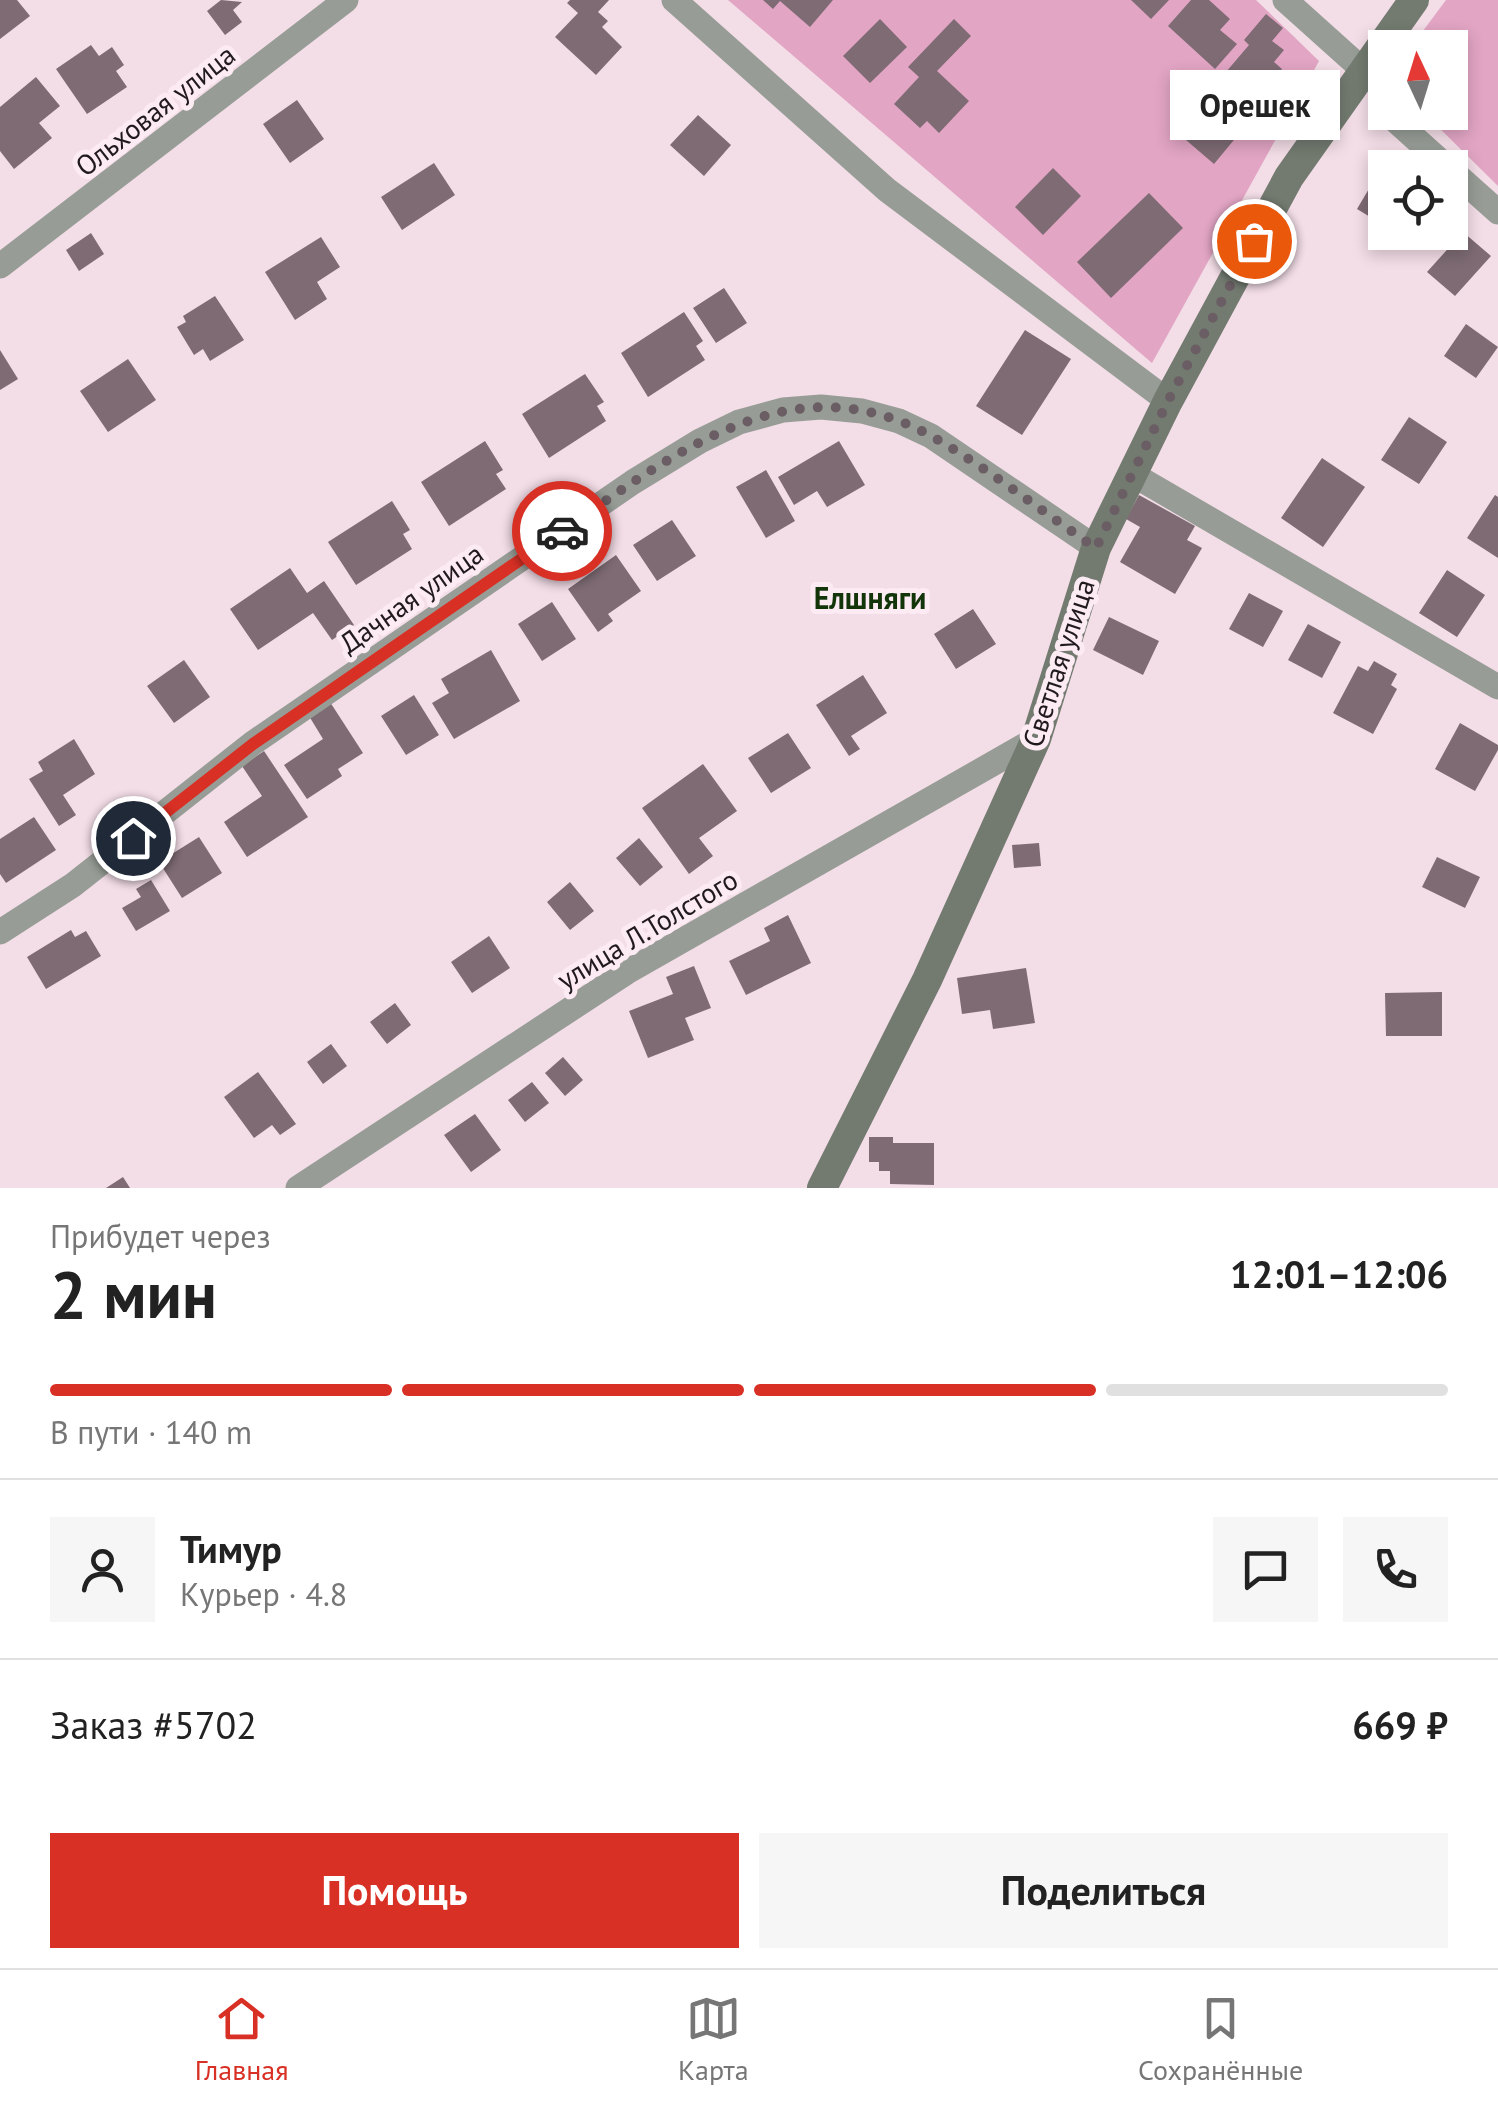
<!DOCTYPE html>
<html lang="ru">
<head>
<meta charset="utf-8">
<style>
	:root { --surface:#fff; --page:#f6f6f6; --text:#222; --muted:#767676; --line:#e0e0e0; --accent:#d93025 }
	body { margin:0; font-family:"PT Sans",sans-serif; background:var(--page); color:var(--text); height:100vh; display:flex; flex-direction:column; font-size:38px; white-space:nowrap }
	* { box-sizing:border-box; margin:0 }
	p { font-size:32px; color:var(--muted) }
	.icon { flex:none; width:55px; height:55px; fill:none; stroke:currentColor; stroke-width:2; stroke-linecap:round; stroke-linejoin:round }
	.map { position:relative; height:1188px; overflow:hidden }
	.side { display:flex; flex-direction:column; background:var(--surface); flex:1 }
	.side>* { flex:none }
	.needle { width:65px; rotate:356deg }
	.tools { position:absolute; left:1368px; top:30px; display:grid; gap:20px }
	.tools a { display:grid; place-items:center; width:100px; height:100px; border-radius:0px; background:var(--surface); box-shadow:0 5px 15px #0003; font-size:50px }
	.pin { position:absolute; display:grid; place-items:center; width:85px; height:85px; color:#fff; margin:-42px; border:5px solid #fff; border-radius:50%; box-shadow:0 2px 10px #0007 }
	.courier { position:absolute; display:grid; place-items:center; width:100px; height:100px; margin:-50px; border:8px solid #d93025; border-radius:50%; background:#fff; color:#222; box-shadow:0 2px 12px #0007 }
	.bubble { position:absolute; height:70px; border-radius:0px; background:var(--surface); box-shadow:0 5px 15px #0003; font-size:32px; font-weight:700; line-height:70px; text-align:center }
	.summary em { font-style:normal; font-weight:700 }
	.summary div { display:flex; flex-direction:column-reverse }
	.summary { display:flex; align-items:center; justify-content:space-between; height:170px; padding:0 50px }
	h1 { font-size:65px; font-weight:700; line-height:75px }
	.bar { display:grid; grid-template-columns:repeat(4,1fr); gap:15px 10px; align-content:center; height:120px; padding:0 50px }
	.bar i { height:12px; border-radius:8px; background:var(--line) }
	.bar .active { background:var(--accent) }
	.bar p { grid-column:span 4 }
	.line { display:flex; align-items:center; gap:25px; padding:0 50px; border-top:2px solid var(--line) }
	.line div { flex:1 }
	.round { display:grid; place-items:center; flex:none; width:105px; height:105px; border-radius:0px; background:var(--page) }
	.button { display:flex; gap:20px; margin-top:auto; padding:20px 50px }
	.button a { flex:1; height:115px; border-radius:0px; background:var(--accent); color:#fff; font-size:40px; font-weight:700; line-height:115px; text-align:center }
	.button a+a { background:var(--page); color:var(--text) }
	.tabs { display:flex; justify-content:space-around; align-items:center; height:140px; border-top:2px solid var(--line); background:var(--surface); font-size:28px; color:var(--muted) }
	.tabs a { display:grid; justify-items:center; gap:5px }
	.tabs .active { color:var(--accent) }
	.map>svg:first-child { display:block }
</style>
</head>
<body>
<div class="map">
<svg width="1498" height="1188" viewBox="0 0 1498 1188">
	<rect width="100%" height="100%" fill="#f3dde7"/>
	<path fill="#e2a5c4" d="M728,0H1256L1319,61L1152,363Z
		M1446,0H1498V186L1424,113L1450,112V48L1411,47Z"/>
	<path fill="#7e6b74" d="M0,0H17L30,16L0,39Z
		M221,0L242,2L233,10L242,22L225,35L207,11Z
		M570,0H609L598,12L608,21L602,27L622,47L596,75L555,37L578,13L567,3Z
		M763,0H833L810,27L780,1L773,9Z
		M1131,0H1169L1151,19Z
		M1191,0H1209L1230,19L1220,30L1237,44L1215,69L1168,26Z
		M1266,14L1283,28L1272,41L1284,50L1274,62L1282,69L1258,99L1226,72L1249,45L1244,40Z
		M880,19L907,47L870,83L843,56Z
		M954,19L971,36L937,71L969,101L939,133L927,121L920,128L894,104L919,77L908,67Z
		M91,45L99,56L112,47L124,65L116,71L127,87L87,114L56,69Z
		M36,77L60,106L39,123L52,138L14,169L0,151V107Z
		M297,100L324,139L290,163L263,124Z
		M1209,100L1243,129L1214,164L1179,134Z
		M698,115L731,145L704,176L670,145Z
		M1386,160L1399,168H1385V226L1357,209Z
		M434,163L455,195L402,230L381,197Z
		M1053,168L1081,196L1043,235L1015,207Z
		M1149,193L1183,228L1111,298L1077,262Z
		M1463,232L1491,256L1455,296L1427,272Z
		M91,233L104,254L79,271L66,250Z
		M321,237L340,267L317,282L327,299L295,320L265,272Z
		M724,288L747,323L716,343L693,308Z
		M215,296L244,340L210,361L203,349L194,355L177,327L186,322L183,316Z
		M684,312L703,341L696,346L705,360L648,397L621,353Z
		M1466,324L1498,347L1476,378L1444,356Z
		M1025,330L1071,359L1022,435L976,406Z
		M0,350L18,379L0,390Z
		M128,359L156,400L108,432L80,391Z
		M585,374L604,402L597,406L606,421L549,458L522,414Z
		M1409,417L1447,442L1419,484L1381,460Z
		M485,441L503,470L496,474L506,489L449,526L421,482Z
		M839,441L865,485L827,507L817,491L794,505L778,477Z
		M1322,458L1365,487L1323,547L1281,518Z
		M766,470L795,521L766,538L736,487Z
		M1139,495L1195,526L1187,540L1202,548L1175,594L1120,562L1140,527L1126,519Z
		M1495,495L1498,497V558L1467,538Z
		M392,501L410,530L403,534L412,549L356,585L328,542Z
		M672,520L696,556L657,581L633,545Z
		M616,555L641,591L608,614L613,621L598,632L568,589Z
		M290,568L307,593L324,581L354,625L332,640L313,613L258,650L230,609Z
		M1447,570L1485,595L1457,637L1419,613Z
		M1249,593L1283,611L1263,647L1229,629Z
		M552,602L576,639L542,661L518,624Z
		M973,609L996,644L956,669L934,634Z
		M1109,617L1159,641L1143,675L1093,650Z
		M1308,624L1341,642L1322,678L1288,660Z
		M491,650L520,701L454,739L432,703L449,693L441,679Z
		M184,660L210,697L174,723L147,686Z
		M1374,661L1397,674L1391,685L1397,689L1373,734L1333,713L1358,666L1368,671Z
		M863,675L887,713L851,736L860,749L849,756L816,705Z
		M414,695L439,735L406,755L381,716Z
		M330,702L363,753L338,769L342,776L307,799L284,765L323,739L309,716Z
		M1460,723L1498,745V750L1475,791L1435,769Z
		M788,733L811,768L771,793L748,758Z
		M74,739L95,774L63,795L76,815L59,826L29,779L43,771L38,762Z
		M264,751L308,817L247,857L224,822L262,796L242,766Z
		M703,764L737,811L699,838L713,856L689,874L642,808Z
		M34,817L56,850L6,883L0,874V839Z
		M199,837L222,873L182,898L159,862Z
		M639,838L663,867L640,886L616,858Z
		M1039,843L1041,866L1014,868L1012,845Z
		M1437,857L1480,877L1465,908L1422,887Z
		M151,880L170,911L136,931L122,908L141,897L136,889Z
		M570,882L594,911L570,930L547,902Z
		M788,915L811,963L746,995L729,961L770,941L764,928Z
		M71,930L75,937L86,931L101,956L46,989L27,957Z
		M489,936L510,968L472,993L451,962Z
		M694,966L711,1008L685,1018L694,1040L648,1058L629,1011L673,994L666,977Z
		M1026,968L1035,1023L993,1029L990,1010L962,1014L957,978Z
		M1442,992V1036H1386L1385,993Z
		M395,1003L411,1025L387,1044L370,1022Z
		M331,1044L347,1066L323,1084L307,1062Z
		M563,1057L583,1080L565,1096L545,1073Z
		M258,1072L296,1124L280,1135L272,1125L254,1138L224,1097Z
		M532,1082L549,1103L525,1122L508,1100Z
		M475,1114L501,1150L471,1172L444,1135Z
		M869,1137H893V1143H934V1185L890,1184V1171H879V1162H869Z
		M123,1177L130,1188H106Z"/>
	<g fill="none" stroke-linecap="round" stroke-linejoin="round">
		<path stroke="#979d96" stroke-width="25" d="M674,0L887,190L1168,401
			M1285,0L1363,70
			M1386,112L1448,168
			M1450,169L1498,212
			M0,266L346,0
			M1132,474L1498,687
			M0,932L73,885L253,743L633,482L700,441L739,422L783,410L821,407L862,411L899,421L931,436L1096,548
			M298,1188L627,972L1036,739"/>
		<path stroke="#737b71" stroke-width="30" d="M822,1188L927,980L1036,739L1096,548L1168,401L1289,177L1414,0"/>
	</g>
	<g fill="none" stroke-linecap="round" stroke-linejoin="round">
		<path stroke="#6a5e64" stroke-width="10" stroke-dasharray="0 18" d="M562,531C673,455 792,358 931,436C988,468 1041,511 1096,548L1168,401L1254,241"/>
		<path stroke="#d93025" stroke-width="12" d="M133,838L253,744L562,531"/>
	</g>
	<g text-anchor="middle" dominant-baseline="central" stroke-width="10" stroke-linejoin="round" paint-order="stroke">
		<g font-size="28" fill="#20191d" stroke="#fdebf4">
			<text transform="translate(155 110) rotate(-38)">Ольховая улица</text>
			<text transform="translate(411 598) rotate(-35)">Дачная улица</text>
			<text transform="translate(1058 663) rotate(-72)">Светлая улица</text>
			<text transform="translate(647 929) rotate(-31)">улица Л.Толстого</text>
		</g>
		<g font-size="30" font-weight="bold" fill="#12350a" stroke="#fdebf4">
			<text x="870" y="597">Елшняги</text>
		</g>
	</g>
</svg>
<div class="tools">
<a><svg class="needle" viewBox="-14 -14 28 28"><path d="M0-13l5 13h-10z" fill="#e53935"/><path d="M0 13l5-13h-10z" fill="#767676"/></svg></a>
<a><svg class="icon" aria-label="locate" viewBox="0 0 24 24"><circle cx="12" cy="12" r="6"/><path d="M12 2v4M12 18v4M2 12h4M18 12h4"/></svg></a>
</div>
<div class="pin" style="left:1254px;top:241px;background:#ea580c"><svg class="icon" aria-label="bag" viewBox="0 0 24 24"><path d="M5 8h14l-1 12H6zM9 8a3 3 0 0 1 6 0"/></svg></div>
<div class="pin" style="left:133px;top:838px;background:#1f2937"><svg class="icon" aria-label="home" viewBox="0 0 24 24"><path d="M3 11l9-7 9 7M6 9v11h12V9"/></svg></div>
<div class="courier" style="left:562px;top:531px"><svg class="icon" aria-label="car" viewBox="0 0 24 24"><path d="M5 17H2v-5l4-1 3-4h7l3 4 3 1v5h-3M9 17h6M6 11h13"/><circle cx="7" cy="17" r="2"/><circle cx="17" cy="17" r="2"/></svg></div>
<div class="bubble" style="left:1170px;top:70px;width:170px">Орешек</div>
</div>
<section class="side">
<div class="summary"><div><h1>2 мин</h1><p>Прибудет через</p></div><em>12:01–12:06</em></div>
<div class="bar"><i class="active"></i><i class="active"></i><i class="active"></i><i></i><p>В пути · 140 m</p></div>
<div class="line" style="height:180px"><a class="round"><svg class="icon" aria-label="person" viewBox="0 0 24 24"><circle cx="12" cy="8" r="4"/><path d="M4 21q1-7 8-7t8 7"/></svg></a><div><b>Тимур</b><p>Курьер · 4.8</p></div><a class="round"><svg class="icon" aria-label="chat" viewBox="0 0 24 24"><path d="M4 5h16v11H9l-5 4z"/></svg></a><a class="round"><svg class="icon" aria-label="phone" viewBox="0 0 24 24"><path d="M5 4h4l2 5-3 2q2 4 5 5l2-3 5 2v4C11 20 4 13 5 4z"/></svg></a></div>
<div class="line" style="height:130px"><div>Заказ #5702</div><b>669 ₽</b></div>
<div class="button"><a>Помощь</a><a>Поделиться</a></div>
</section>
<nav class="tabs">
<a class="active"><svg class="icon" aria-label="home" viewBox="0 0 24 24"><path d="M3 11l9-7 9 7M6 9v11h12V9"/></svg>Главная</a>
<a><svg class="icon" aria-label="map" viewBox="0 0 24 24"><path d="M3 6l6-2 6 2 6-2v14l-6 2-6-2-6 2zM9 4v14M15 6v14"/></svg>Карта</a>
<a><svg class="icon" aria-label="saved" viewBox="0 0 24 24"><path d="M7 4h10v16l-5-4-5 4z"/></svg>Сохранённые</a>
</nav>
</body>
</html>
